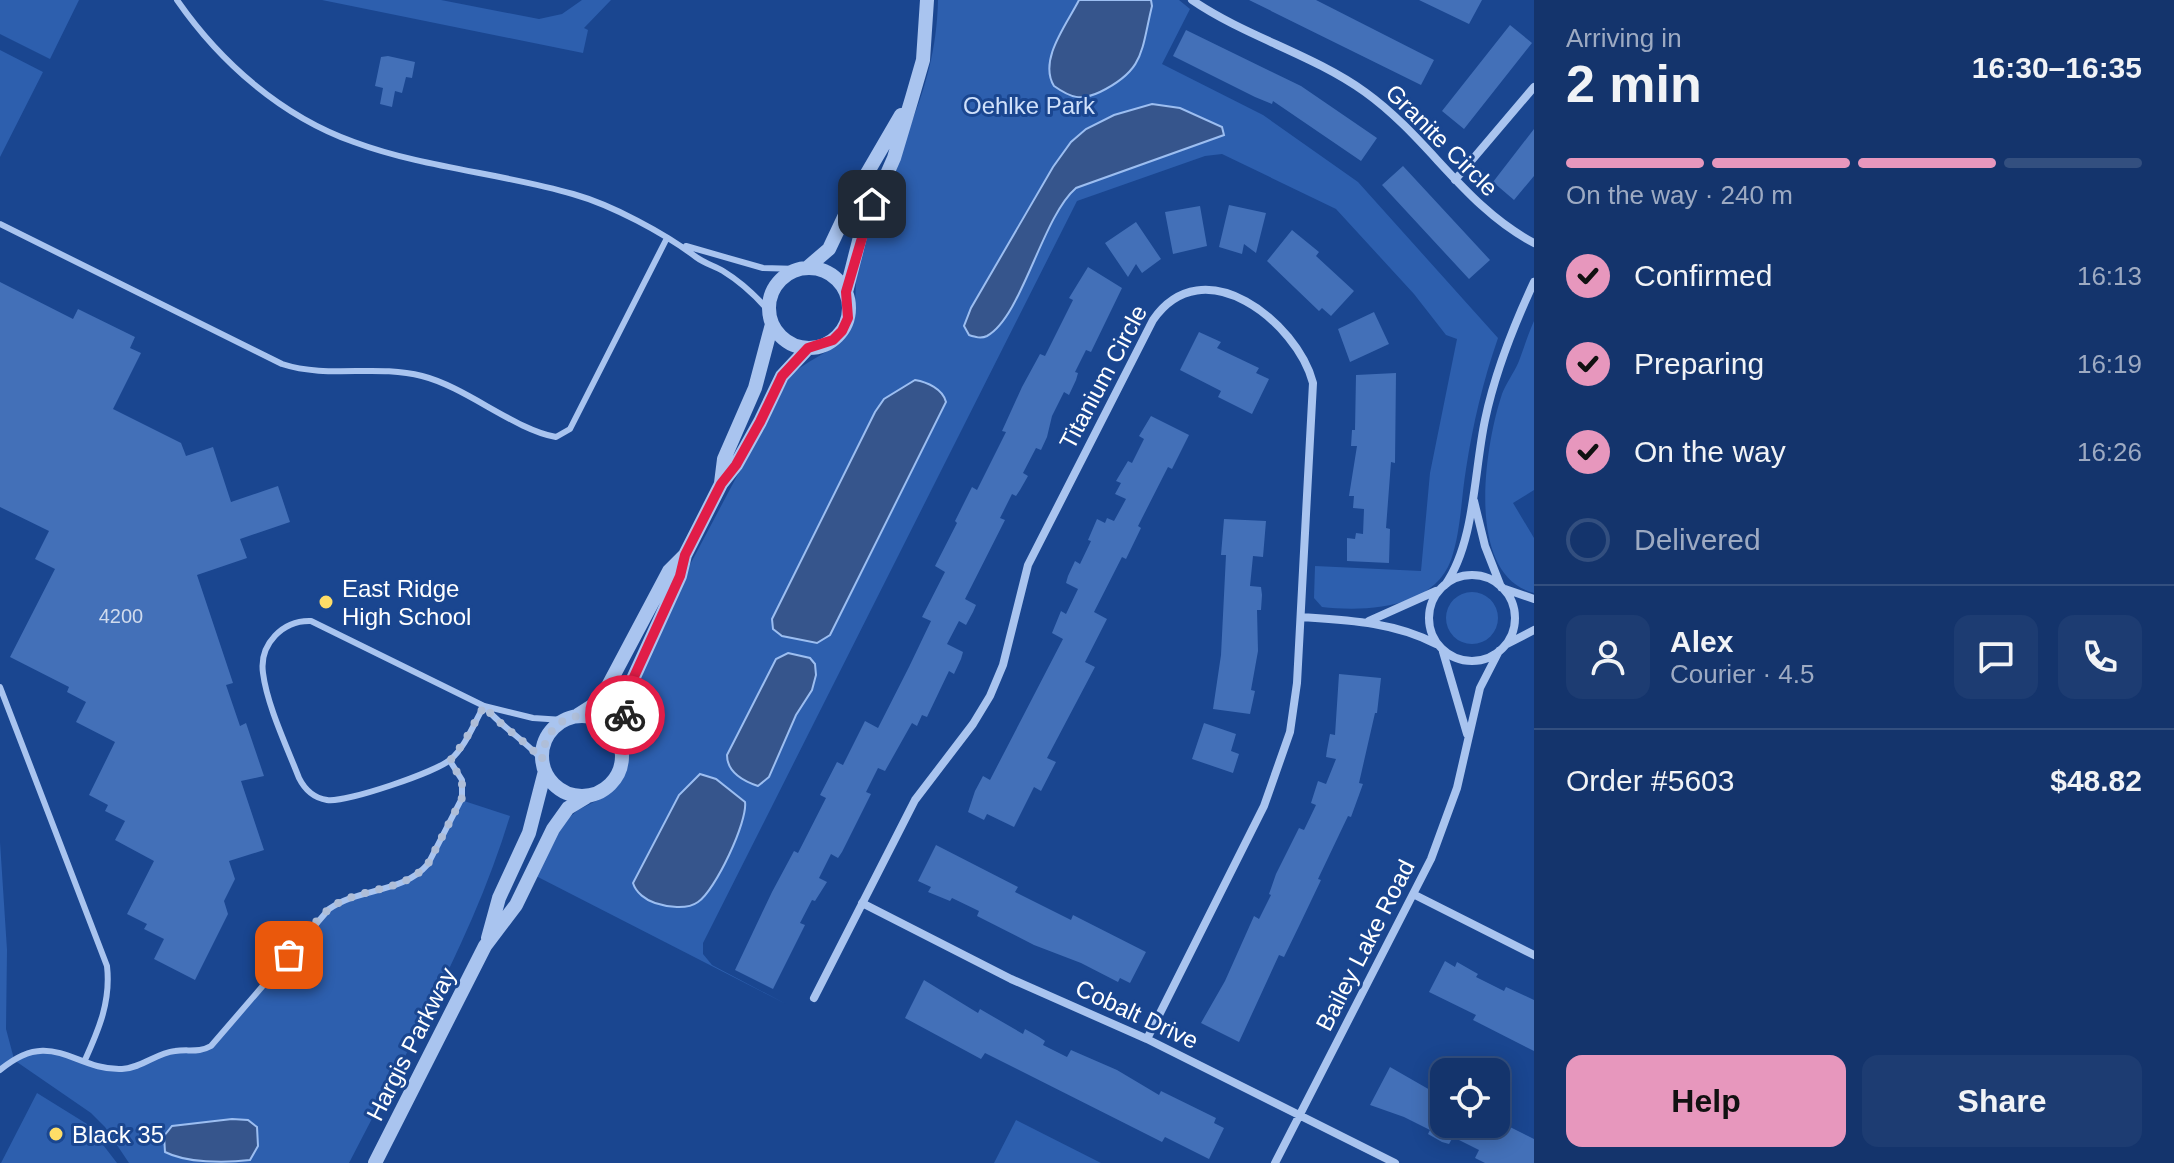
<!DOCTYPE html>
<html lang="en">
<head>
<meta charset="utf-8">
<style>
	:root { --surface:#14346c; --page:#1d3c72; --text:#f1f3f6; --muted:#9daac2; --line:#334f7f; --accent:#e797bd }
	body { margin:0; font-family:Arial,sans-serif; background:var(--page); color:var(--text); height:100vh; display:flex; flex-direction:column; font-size:30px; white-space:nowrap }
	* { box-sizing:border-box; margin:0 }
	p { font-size:26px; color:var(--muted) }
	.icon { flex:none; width:44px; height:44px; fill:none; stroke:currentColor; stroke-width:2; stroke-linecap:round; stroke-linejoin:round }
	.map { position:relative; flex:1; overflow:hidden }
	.panel { display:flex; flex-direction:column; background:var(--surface); width:640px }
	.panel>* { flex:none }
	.controls { position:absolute; left:1430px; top:1058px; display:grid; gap:16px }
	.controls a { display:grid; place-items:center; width:80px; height:80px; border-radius:16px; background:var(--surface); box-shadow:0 4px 20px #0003,0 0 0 2px var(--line); font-size:40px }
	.pin { position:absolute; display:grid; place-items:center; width:68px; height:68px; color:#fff; margin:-34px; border-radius:16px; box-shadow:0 4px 12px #0006 }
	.courier { position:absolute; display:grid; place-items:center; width:80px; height:80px; margin:-40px; border:6px solid #e11d48; border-radius:50%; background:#fff; color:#222; box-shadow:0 2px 10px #0007 }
	.headline em { font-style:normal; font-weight:700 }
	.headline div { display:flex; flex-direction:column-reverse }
	.headline { display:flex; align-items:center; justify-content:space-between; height:136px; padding:0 32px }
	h1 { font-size:52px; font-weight:700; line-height:60px }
	.bar { display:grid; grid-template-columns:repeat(4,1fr); gap:12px 8px; align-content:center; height:96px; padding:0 32px }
	.bar i { height:10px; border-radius:6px; background:var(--line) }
	.bar .active { background:var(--accent) }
	.bar p { grid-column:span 4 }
	.line { display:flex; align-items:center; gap:20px; padding:0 32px; border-top:2px solid var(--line) }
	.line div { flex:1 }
	.round { display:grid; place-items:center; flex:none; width:84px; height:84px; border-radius:16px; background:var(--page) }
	ol { padding:0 32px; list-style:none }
	li { display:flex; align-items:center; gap:24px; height:88px }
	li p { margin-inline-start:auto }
	li .icon { padding:8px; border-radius:50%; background:var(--accent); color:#111; stroke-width:4 }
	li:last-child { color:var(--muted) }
	li i { width:44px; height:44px; border:4px solid var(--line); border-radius:50% }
	.primary-button { display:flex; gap:16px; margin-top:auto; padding:16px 32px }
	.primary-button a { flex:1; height:92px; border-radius:16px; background:var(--accent); color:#111; font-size:32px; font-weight:700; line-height:92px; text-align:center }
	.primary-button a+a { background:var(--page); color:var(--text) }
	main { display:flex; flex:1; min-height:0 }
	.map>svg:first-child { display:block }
</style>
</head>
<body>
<main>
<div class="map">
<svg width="1534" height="1163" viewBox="0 0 1534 1163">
	<rect width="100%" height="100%" fill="#1a4690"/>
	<path fill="#2d5fae" d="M0,0H79L50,59L0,34Z
		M322,0H441L539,19L562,14L582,0H611L584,28L588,30L583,53Z
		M938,0H1179L1190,9L1162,64L1263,115L1358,182L1498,338C1483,381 1473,424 1466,469C1461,499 1461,531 1451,560C1433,609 1365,612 1322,607L1314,598L1315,566L1421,571L1430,473L1457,339L1446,335L1414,294L1336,209L1222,154L1205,156L1077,201L703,943V954L712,965L786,1004L536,876L563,823L578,810L608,795L623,776L637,686L685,574L790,376C806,360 838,350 848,332C858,314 854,292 857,273C859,263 862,253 865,243C891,155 936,98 938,0Z
		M0,50L43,72L0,157Z
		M1534,321V490L1513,503L1534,538V593C1464,575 1485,445 1502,394C1506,383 1514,373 1519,361C1524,348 1528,334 1534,321Z
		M1446 618a26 26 0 1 1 52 0a26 26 0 1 1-52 0Z
		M461,800L510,816C473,938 407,1050 349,1163H129L105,1127L91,1113L14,1060L0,1070V842L7,950L6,1029L14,1059L48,1051L121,1069L163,1054L206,1049L329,909L420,873Z
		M37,1093L87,1124L117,1163H1Z
		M1016,1120L1101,1163H994Z"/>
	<path fill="#36558c" stroke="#9cbef1" stroke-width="2" d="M1079,0H1151L1152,6C1141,51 1145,70 1100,92C1081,101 1071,98 1054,86C1038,60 1067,24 1079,0Z
		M1152,104L1180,108L1222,127L1224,135L1076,188C1042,217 1022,317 987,336C981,339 975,337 969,335L964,326L971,308L1053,167L1071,142L1086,129L1114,115Z
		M915,380C927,382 943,389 946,402L830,635L817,643L782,636L773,629L772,619L875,412L884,399Z
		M788,653L810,658L815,664L816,675L812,690L796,715L769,777L758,786C743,781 727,772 727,755L776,659Z
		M700,774L716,779L745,802C748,821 715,891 698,902C687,910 667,907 655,903C646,900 636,893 633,883L679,795Z
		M232,1119L248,1120L257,1127L258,1146L250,1160C225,1163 186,1163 165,1152L164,1136L172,1126Z"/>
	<path fill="#4370b8" d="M1249,0H1316L1434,60L1421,85Z
		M1419,0H1482L1469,24Z
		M1510,25L1532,43L1464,129L1442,111Z
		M1186,30L1301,86L1377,138L1361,161L1273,101L1272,104L1255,97L1173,56Z
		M388,56L415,62L412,78L406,77L402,93L395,91L392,107L380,104L383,88L375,86L381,57Z
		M1534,129V176L1514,200L1493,182Z
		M1403,166L1490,260L1469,279L1382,185Z
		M1229,205L1266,213L1256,253L1244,244L1242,254L1219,247Z
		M1200,206L1207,246L1173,254L1165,212Z
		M1136,222L1161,259L1142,273L1136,264L1128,277L1105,243Z
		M1292,230L1319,252L1316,256L1354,291L1331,316L1322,308L1319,311L1267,261Z
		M1088,267L1122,288L1091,352L1086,350L1075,372L1078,373L1076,380L1069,395L1064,392L1052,416L1047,437L1041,450L1036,448L1023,473L1028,476L1020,490L1016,496L1012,494L1000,518L1005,520L965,599L976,605L973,612L966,625L959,621L947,644L963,652L961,659L954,674L949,671L927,717L922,715L917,726L912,723L885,771L878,768L866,792L871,794L842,852L838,858L831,854L819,878L827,882L815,901L812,900L800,923L805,925L773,989L735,970L772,892L794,851L798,853L826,798L820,795L837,762L843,765L865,721L878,728L909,667L931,621L922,617L945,572L935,566L957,523L955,521L972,487L977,490L1006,432L1002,431L1022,387L1040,354L1045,356L1073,300L1069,298Z
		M0,282L73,319L78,309L135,337L130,348L141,353L113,409L181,443L186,456L213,447L231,502L278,486L290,522L240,539L247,558L197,575L233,683L226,685L240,726L246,723L264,776L241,781L264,850L229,861L235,879L224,901L228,914L195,980L154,959L164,939L144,929L147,924L127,914L154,861L115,840L125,821L105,811L108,805L89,795L115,742L76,722L86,702L67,692L69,687L10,657L55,569L35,559L49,531L0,507Z
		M1374,312L1389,344L1350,362L1338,329Z
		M1199,332L1221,342L1217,348L1259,368L1256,373L1269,379L1252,414L1218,397L1221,391L1180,370Z
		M1396,373L1395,463L1391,462L1386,528L1390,529L1389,563L1347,561V538L1355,539L1356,533L1363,534L1364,509L1353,508L1354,496H1349L1357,446H1351L1352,430H1355L1356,375Z
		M1151,416L1189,435L1172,469L1168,467L1138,526L1141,528L1126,559L1122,557L1094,612L1107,619L1085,662L1095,667L1047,758L1056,762L1041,791L1034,787L1014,827L987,814L984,820L968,812L975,791L983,776L990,780L1063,639L1052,633L1061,611L1066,614L1078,589L1066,583L1068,576L1075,561L1080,564L1091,541L1088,540L1097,519L1105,523L1107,518L1114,521L1126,499L1115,494L1121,483L1116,481L1128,461L1132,463L1144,439L1139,436Z
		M1224,519L1266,521L1263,557L1253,556L1250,586L1261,587L1262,595L1261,610H1257L1258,651L1251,690L1255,691L1250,714L1213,709L1221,655L1226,555H1221Z
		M1339,674L1381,678L1377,713H1375L1359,783L1363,784L1351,817L1348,816L1318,879L1321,880L1300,924L1284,957L1279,955L1239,1042L1201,1023L1225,981L1254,916L1259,919L1271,895L1269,894L1276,874L1299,828L1304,830L1316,805L1311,803L1318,781L1326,784L1336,759L1326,757L1327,750L1330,734L1335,735Z
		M1204,723L1236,734L1231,751L1239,754L1233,773L1192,759Z
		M936,845L1018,887L1015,892L1071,920L1073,915L1146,952L1130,983L1120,978L1118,982L1081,963L1034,945L977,916L979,911L952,898L950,901L928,892L931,887L918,881Z
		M1445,961L1455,967L1457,962L1478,974L1476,977L1504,991L1506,987L1534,1000V1051L1473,1020L1476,1015L1429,992Z
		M924,980L978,1013L980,1009L1023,1034L1025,1029L1039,1037L1045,1041L1043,1045L1067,1057L1071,1050L1117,1070L1159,1095L1161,1091L1216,1118L1214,1123L1224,1128L1209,1159L1165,1137L1162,1142L985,1053L981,1059L905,1018Z
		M1390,1067L1444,1098V1124H1496V1120L1534,1139V1163H1485L1475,1158L1479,1150L1453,1137L1449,1144L1442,1142L1428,1134L1430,1130L1404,1117L1370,1105Z"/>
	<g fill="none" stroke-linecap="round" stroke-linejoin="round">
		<path stroke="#a9c4ef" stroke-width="6" d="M177,0C220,62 281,116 354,142C424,168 501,173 573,194C612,205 664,233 696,257C704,263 714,266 723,271C741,282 755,295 769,311
			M0,224L282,364C328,379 376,364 422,376C466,387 515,430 556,437L570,429L667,238
			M686,246L763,268L799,269
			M0,687L107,966C111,1001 99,1029 85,1060
			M484,706C474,723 466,746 451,759C437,772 345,803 327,800C314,798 305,790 299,778C287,747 267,705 263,673C259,644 283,620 311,621L484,706L533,718L563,720
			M484,706C501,727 524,739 542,760
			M0,1070C52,1026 74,1071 122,1069C142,1068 156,1053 175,1051C188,1049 199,1053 211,1046L329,909C360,887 402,894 428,864L462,798V780L450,761"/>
		<path stroke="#a9c4ef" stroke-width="8" d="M1192,0C1246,37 1312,54 1365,92C1429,138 1464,206 1534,243
			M1455,180L1534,87
			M1474,501L1485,546L1501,587
			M1429 618a43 43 0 1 1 86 0a43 43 0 1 1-86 0Z
			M1445,585C1475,543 1474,471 1485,420C1495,372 1513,327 1534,282
			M1505,589L1534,599
			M1301,617C1347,620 1395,622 1436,644
			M1369,621L1436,591
			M1507,644L1534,630
			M1443,652L1467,734
			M1413,894L1534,955
			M862,903L1011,979L1147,1039L1395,1163
			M814,998L915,800L973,724L990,696L1003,665L1028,565L1153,320C1203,247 1297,322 1313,383L1297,683L1290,732L1264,806L1147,1039
			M1275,1163L1431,859L1457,788L1480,688L1499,651"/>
		<path stroke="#a9c4ef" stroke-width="14" d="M808,267L829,249L855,194L901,115
			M769 308a40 40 0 1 1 80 0a40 40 0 1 1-80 0Z
			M846,292L861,233L894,158L912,98L923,60L927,0
			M721,483L724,459L755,388L772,324
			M578,715L600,701L669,571L684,556
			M542 756a40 40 0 1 1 80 0a40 40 0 1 1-80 0Z
			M619,741L633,679L680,576L685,555L721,484L736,465L760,422L782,376L808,348
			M488,938L499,898L529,833L545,771
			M375,1163L485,946L516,905L553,829L568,808L588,796"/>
	</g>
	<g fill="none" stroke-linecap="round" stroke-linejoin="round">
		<path stroke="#afbed8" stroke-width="8" stroke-dasharray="0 14.4" d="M289,955C305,937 321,910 342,901C372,887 405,890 428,864L462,798V780L450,761L464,742L484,706C501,727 524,739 542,760C545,712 595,700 619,741L625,715"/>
		<path stroke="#e11d48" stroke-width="10" d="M625,715L633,679L680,576L685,555L721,484L736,465L760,422L782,376L808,348L833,340L842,331L848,318L846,292L872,204"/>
	</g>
	<g fill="#ffdd67" stroke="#1a4690" stroke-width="3">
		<circle cx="326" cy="602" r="8"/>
		<circle cx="56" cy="1134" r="8"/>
	</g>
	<g text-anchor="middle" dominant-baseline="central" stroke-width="6" stroke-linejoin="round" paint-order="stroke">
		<g font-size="20" fill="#d0dbed">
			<text x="121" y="616">4200</text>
		</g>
		<g font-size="24" fill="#cfe0fa" stroke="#1a4690">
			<text x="1029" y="105">Oehlke Park</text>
		</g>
		<g font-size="24" fill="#fff" stroke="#1a4690">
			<text transform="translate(1442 140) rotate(45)">Granite Circle</text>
			<text transform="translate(1103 377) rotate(-62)">Titanium Circle</text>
			<text transform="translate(1365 945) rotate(-63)">Bailey Lake Road</text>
			<text transform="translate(1137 1014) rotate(25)">Cobalt Drive</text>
			<text transform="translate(411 1044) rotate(-63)">Hargis Parkway</text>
		</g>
		<g font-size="24" fill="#fff" stroke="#1a4690" text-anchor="start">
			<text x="342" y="588">East Ridge<tspan x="342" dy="28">High School</tspan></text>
			<text x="72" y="1134">Black 35</text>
		</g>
	</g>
</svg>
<div class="controls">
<a><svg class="icon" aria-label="locate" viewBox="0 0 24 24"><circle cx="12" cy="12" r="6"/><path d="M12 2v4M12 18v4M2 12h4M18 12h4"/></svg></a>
</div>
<div class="pin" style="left:289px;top:955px;background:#ea580c"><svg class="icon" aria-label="bag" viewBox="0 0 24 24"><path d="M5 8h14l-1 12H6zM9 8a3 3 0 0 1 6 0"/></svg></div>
<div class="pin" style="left:872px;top:204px;background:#1f2937"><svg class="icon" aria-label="home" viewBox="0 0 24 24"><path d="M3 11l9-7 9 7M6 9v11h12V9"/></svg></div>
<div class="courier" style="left:625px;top:715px"><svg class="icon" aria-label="bike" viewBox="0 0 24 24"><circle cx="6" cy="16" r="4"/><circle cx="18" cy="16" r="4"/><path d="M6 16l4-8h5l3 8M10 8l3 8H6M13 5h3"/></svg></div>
</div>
<section class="panel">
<div class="headline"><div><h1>2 min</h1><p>Arriving in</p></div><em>16:30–16:35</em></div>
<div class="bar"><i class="active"></i><i class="active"></i><i class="active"></i><i></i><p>On the way · 240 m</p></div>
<ol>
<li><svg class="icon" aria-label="check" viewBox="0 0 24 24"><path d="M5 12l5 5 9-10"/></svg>Confirmed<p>16:13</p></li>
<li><svg class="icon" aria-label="check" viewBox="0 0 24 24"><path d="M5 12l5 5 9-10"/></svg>Preparing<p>16:19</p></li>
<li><svg class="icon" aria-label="check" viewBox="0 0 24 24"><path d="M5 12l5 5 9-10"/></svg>On the way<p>16:26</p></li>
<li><i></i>Delivered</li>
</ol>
<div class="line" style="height:144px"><a class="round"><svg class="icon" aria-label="person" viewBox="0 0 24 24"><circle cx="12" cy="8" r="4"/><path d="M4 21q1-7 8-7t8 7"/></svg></a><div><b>Alex</b><p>Courier · 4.5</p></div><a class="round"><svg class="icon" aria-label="chat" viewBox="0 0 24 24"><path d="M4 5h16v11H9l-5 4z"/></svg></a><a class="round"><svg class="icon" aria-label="phone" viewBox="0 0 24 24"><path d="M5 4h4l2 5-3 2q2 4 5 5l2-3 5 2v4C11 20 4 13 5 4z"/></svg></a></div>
<div class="line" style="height:104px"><div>Order #5603</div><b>$48.82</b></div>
<div class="primary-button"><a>Help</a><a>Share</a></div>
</section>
</main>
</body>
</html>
